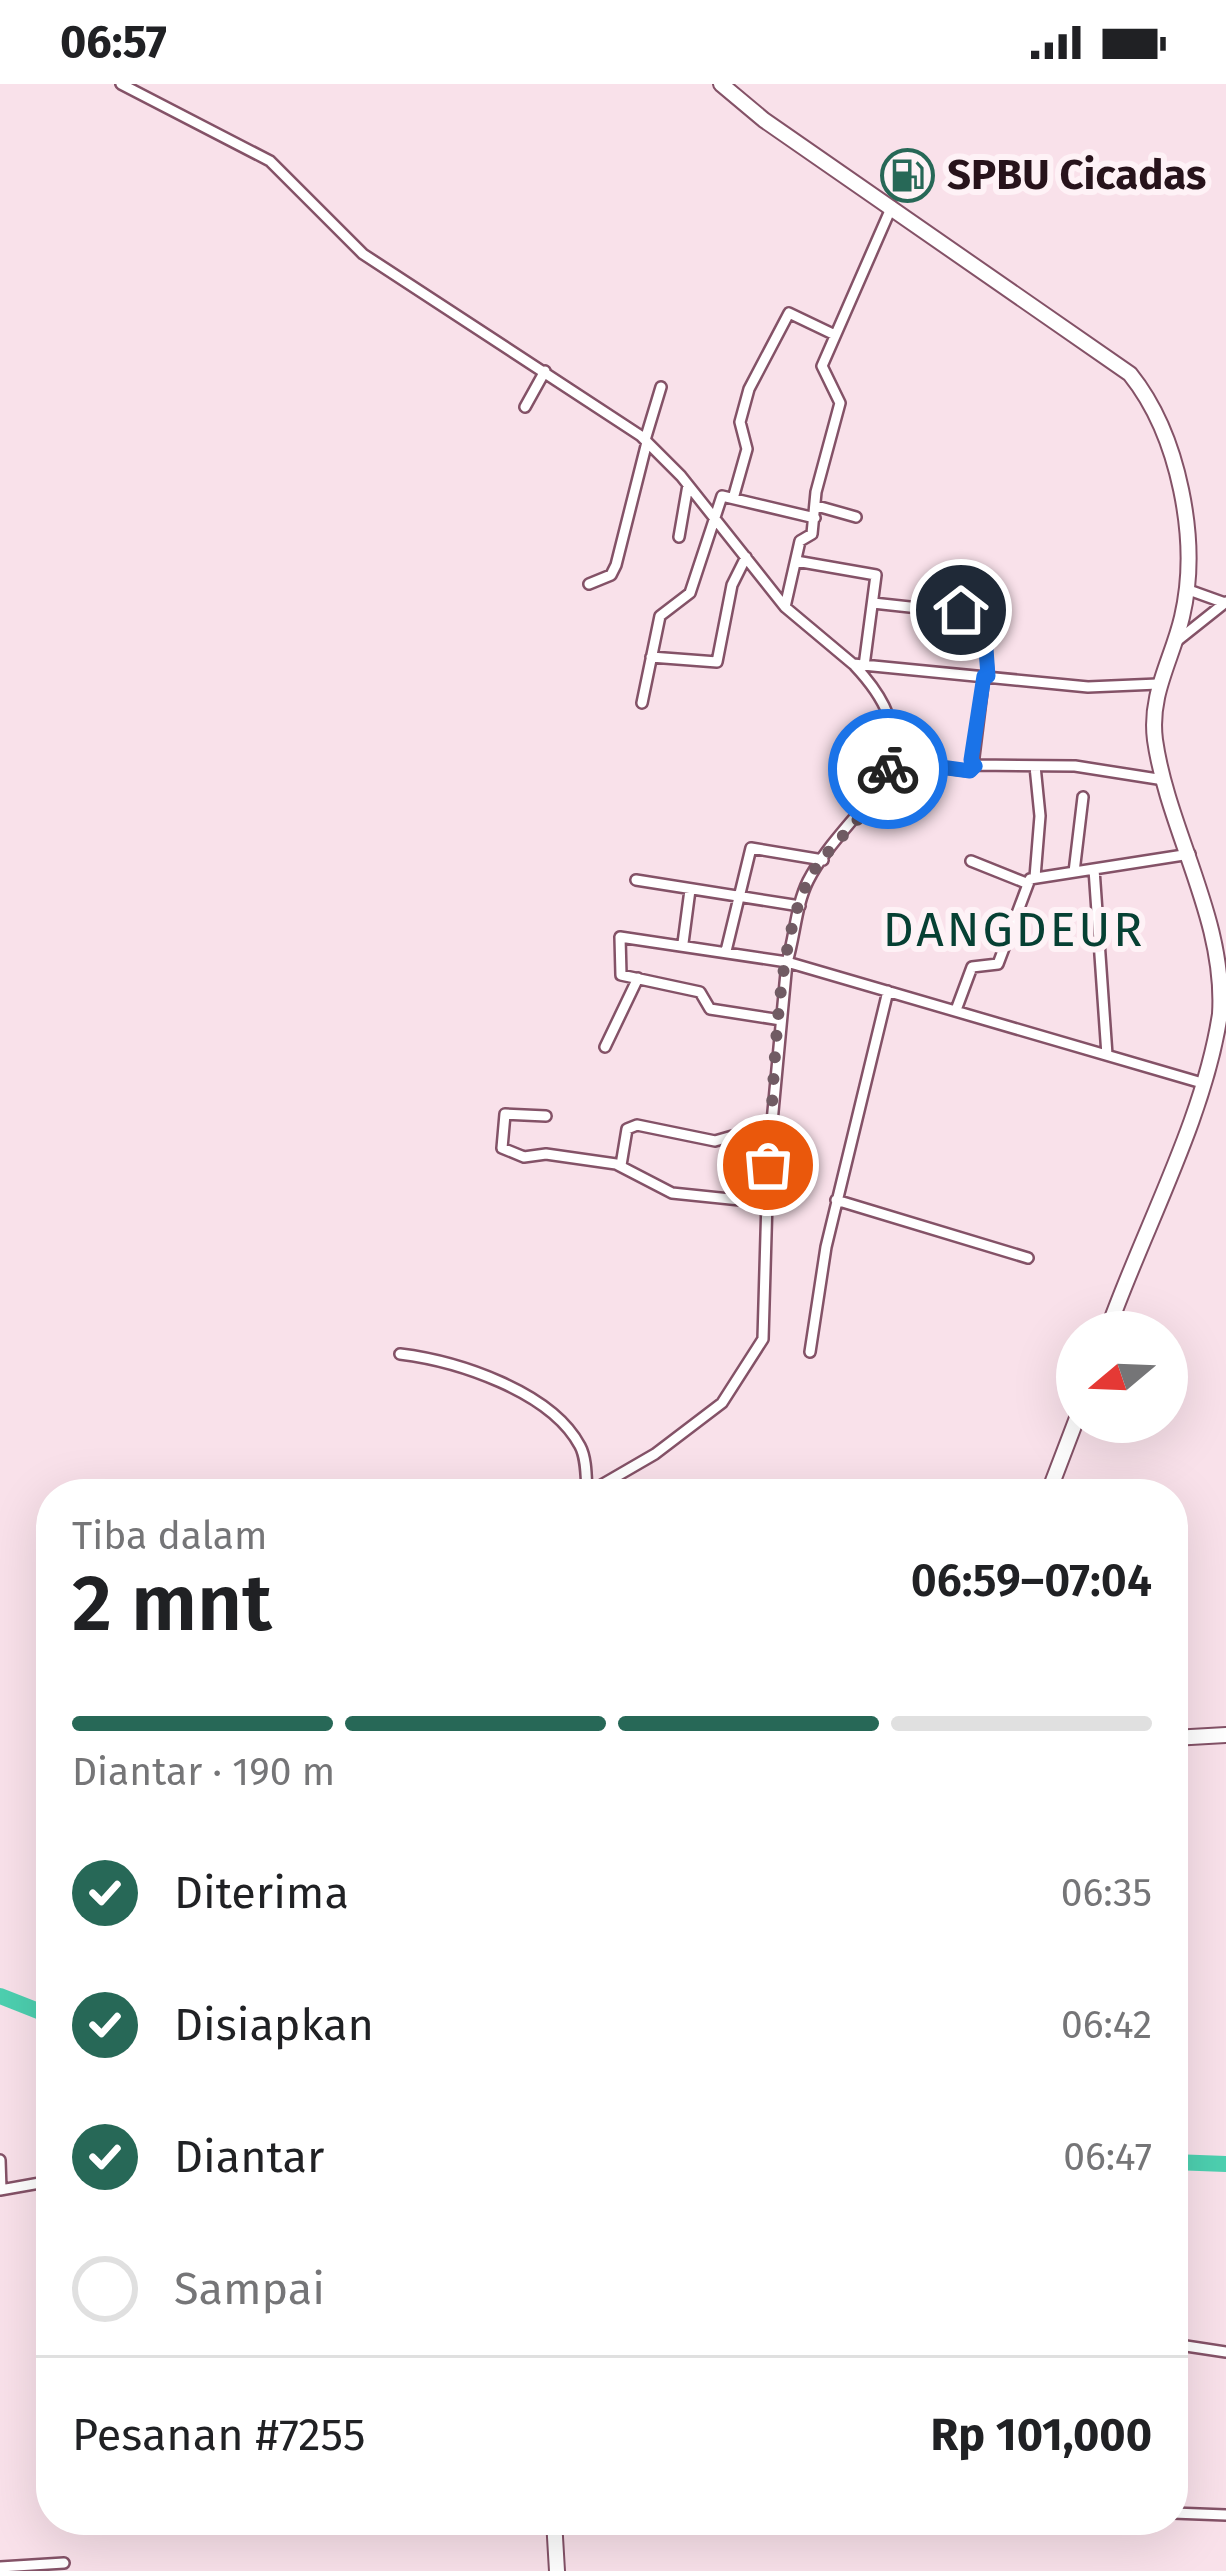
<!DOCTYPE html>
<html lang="id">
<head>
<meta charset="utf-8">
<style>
	:root { --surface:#fff; --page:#f2f2f2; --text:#202124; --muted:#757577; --line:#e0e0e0; --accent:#276857 }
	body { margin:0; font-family:"Fira Sans",sans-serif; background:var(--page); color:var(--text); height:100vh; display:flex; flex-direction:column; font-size:45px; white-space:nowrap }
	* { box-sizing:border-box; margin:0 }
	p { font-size:39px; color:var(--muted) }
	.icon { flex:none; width:66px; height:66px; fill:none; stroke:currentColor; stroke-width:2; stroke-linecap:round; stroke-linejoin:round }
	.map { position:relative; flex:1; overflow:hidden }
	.drawer { position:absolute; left:36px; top:1395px; width:1152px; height:1056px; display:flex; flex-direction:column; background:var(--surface); border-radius:48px; box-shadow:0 12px 48px #0002 }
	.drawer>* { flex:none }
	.needle { width:78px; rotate:251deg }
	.tools { position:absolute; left:1056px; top:1227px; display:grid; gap:24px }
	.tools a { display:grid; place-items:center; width:132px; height:132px; border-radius:50%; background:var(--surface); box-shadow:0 12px 48px #0002; font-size:60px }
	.pin { position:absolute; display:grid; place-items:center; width:102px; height:102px; color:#fff; margin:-51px; border:6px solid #fff; border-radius:50%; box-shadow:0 3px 12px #0007 }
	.courier { position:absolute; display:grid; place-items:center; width:120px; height:120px; margin:-60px; border:9px solid #1a73e8; border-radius:50%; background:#fff; color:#222; box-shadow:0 3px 15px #0007 }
	.overview em { font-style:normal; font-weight:600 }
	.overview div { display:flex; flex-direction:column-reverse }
	.overview { display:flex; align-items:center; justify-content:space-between; height:204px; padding:0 36px }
	h1 { font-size:78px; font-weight:600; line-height:90px }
	.bar { display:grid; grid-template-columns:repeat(4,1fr); gap:18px 12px; align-content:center; height:144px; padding:0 36px }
	.bar i { height:15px; border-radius:9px; background:var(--line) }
	.bar .current { background:var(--accent) }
	.bar p { grid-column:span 4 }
	.line { display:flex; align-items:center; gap:30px; padding:0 36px; border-top:3px solid var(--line) }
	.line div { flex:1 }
	ol { padding:0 36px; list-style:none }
	li { display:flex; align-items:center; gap:36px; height:132px }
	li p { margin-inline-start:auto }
	li .icon { padding:12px; border-radius:50%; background:var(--accent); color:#fff; stroke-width:4 }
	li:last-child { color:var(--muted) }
	li i { width:66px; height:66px; border:6px solid var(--line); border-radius:50% }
	.status { display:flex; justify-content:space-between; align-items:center; height:84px; padding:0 60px; background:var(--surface); direction:ltr }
	.status svg { height:33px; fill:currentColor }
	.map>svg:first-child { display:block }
</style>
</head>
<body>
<div class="status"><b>06:57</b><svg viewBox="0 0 49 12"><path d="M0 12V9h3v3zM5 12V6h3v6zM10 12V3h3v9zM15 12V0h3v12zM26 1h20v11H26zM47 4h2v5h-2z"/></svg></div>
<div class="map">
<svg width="1226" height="2487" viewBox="0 0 1226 2487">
	<rect width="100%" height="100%" fill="#f9e1ea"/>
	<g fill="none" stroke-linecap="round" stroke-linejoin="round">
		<path stroke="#4dd0b0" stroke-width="16" d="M0,1912L51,1932
			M1173,2078L1226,2080"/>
		<defs>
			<path id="street" d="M121,0L270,77L363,170L641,352L681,392L785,523L853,580L1088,603L1158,600
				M525,323L545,287
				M645,356L661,303
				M734,411L747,365L740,338L749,305L789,229L835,251
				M817,422L856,433
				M679,453L688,401
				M796,477L876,491L864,582
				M589,500L611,491L616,481L647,358
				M1186,505L1225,519
				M873,519L974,530L984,539L988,592
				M785,523L800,457L812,450L816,408L840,319L822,282L892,122
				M1177,557L1226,518
				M651,573L717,578L732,501L746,473
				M855,582C948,681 847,720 808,797C796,821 795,852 787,878L1202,999
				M984,592L973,681L1075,682L1164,696
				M642,619L660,532L690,509L722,412L815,434
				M889,677L970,687L975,682
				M971,777L1026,799
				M1094,785L1107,971
				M1074,788L1083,713
				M1035,793L1040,732L1035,682
				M636,796L800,822
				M683,859L690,806
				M726,867L751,764L823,776
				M956,926L972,883L998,880L1030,795L1190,770
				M605,963L638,894
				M546,1032L505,1030L502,1064L524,1073L546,1070L616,1080L672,1109L769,1119
				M621,1081L627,1045L637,1041L715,1057L743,1049L771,1052
				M836,1116L1028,1174
				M810,1268L826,1163L888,907
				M400,1270C457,1277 551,1307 580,1362C587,1375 586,1395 587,1409
				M503,1410L506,1402
				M586,1410L655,1370L722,1319L763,1255L768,1081L787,878L620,853L621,891L700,908L710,925L781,936
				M0,2076L1,2106
				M0,2106L51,2097
				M1173,2260L1226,2268
				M1173,2429L1226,2431
				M0,2483L64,2479"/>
			<path id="primary" d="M721,0L764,36L1130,290C1179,351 1200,457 1182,533C1172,576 1149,610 1155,656C1168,747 1226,835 1220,930C1204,1036 1143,1146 1107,1248
				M1048,1410L1077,1334
				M1173,1654L1226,1651
				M554,2436L557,2487"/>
		</defs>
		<use href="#street" stroke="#845267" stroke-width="14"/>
		<use href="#primary" stroke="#845267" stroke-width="18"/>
		<use href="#street" stroke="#fff" stroke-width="9"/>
		<use href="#primary" stroke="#fff" stroke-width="14"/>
	</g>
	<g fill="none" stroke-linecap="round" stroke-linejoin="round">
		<path stroke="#705b63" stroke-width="12" stroke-dasharray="0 21.6" d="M768,1081C775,1002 774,866 808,797C829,756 876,730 888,685"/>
		<path stroke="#1a73e8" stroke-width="15" d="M888,685L889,676L970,687L975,682L971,676L984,592H988L984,538L961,526"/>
	</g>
	<defs>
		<symbol id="fuel-ring" viewBox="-11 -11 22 22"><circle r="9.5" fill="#fef2f6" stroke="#276857" stroke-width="1.5"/><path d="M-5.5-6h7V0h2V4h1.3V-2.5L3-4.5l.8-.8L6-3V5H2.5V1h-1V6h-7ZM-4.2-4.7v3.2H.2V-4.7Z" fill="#276857"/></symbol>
	</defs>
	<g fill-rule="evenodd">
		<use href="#fuel-ring" x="878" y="62" width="59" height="59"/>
	</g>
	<g text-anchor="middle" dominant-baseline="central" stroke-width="12" stroke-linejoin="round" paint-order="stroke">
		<g font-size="42" font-weight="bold" fill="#27131b" stroke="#fef2f6" text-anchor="start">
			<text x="947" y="91">SPBU Cicadas</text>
		</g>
		<g font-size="48" letter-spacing="3" fill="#064033" stroke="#fef2f6">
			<text x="1014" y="846">DANGDEUR</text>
		</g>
	</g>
</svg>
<div class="tools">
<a><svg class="needle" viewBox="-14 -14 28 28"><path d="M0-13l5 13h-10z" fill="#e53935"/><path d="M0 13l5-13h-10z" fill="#757577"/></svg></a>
</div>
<div class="pin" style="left:768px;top:1081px;background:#ea580c"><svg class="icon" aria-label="bag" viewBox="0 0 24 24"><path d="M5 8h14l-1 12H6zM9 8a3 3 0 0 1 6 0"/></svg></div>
<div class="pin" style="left:961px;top:526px;background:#1f2937"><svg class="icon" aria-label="home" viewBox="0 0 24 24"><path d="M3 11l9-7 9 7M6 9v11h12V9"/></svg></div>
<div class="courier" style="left:888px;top:685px"><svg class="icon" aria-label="bike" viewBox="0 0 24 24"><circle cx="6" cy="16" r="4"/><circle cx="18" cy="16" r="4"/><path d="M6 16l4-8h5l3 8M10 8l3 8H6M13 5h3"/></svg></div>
<section class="drawer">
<div class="overview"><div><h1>2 mnt</h1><p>Tiba dalam</p></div><em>06:59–07:04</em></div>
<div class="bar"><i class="current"></i><i class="current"></i><i class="current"></i><i></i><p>Diantar · 190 m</p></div>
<ol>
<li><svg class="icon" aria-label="check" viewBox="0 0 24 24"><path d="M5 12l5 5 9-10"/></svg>Diterima<p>06:35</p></li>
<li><svg class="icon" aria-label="check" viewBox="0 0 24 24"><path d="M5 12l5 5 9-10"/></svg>Disiapkan<p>06:42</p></li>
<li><svg class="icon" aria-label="check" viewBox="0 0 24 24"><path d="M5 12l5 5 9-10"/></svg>Diantar<p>06:47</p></li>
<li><i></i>Sampai</li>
</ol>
<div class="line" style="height:156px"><div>Pesanan #7255</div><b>Rp 101,000</b></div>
</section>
</div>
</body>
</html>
